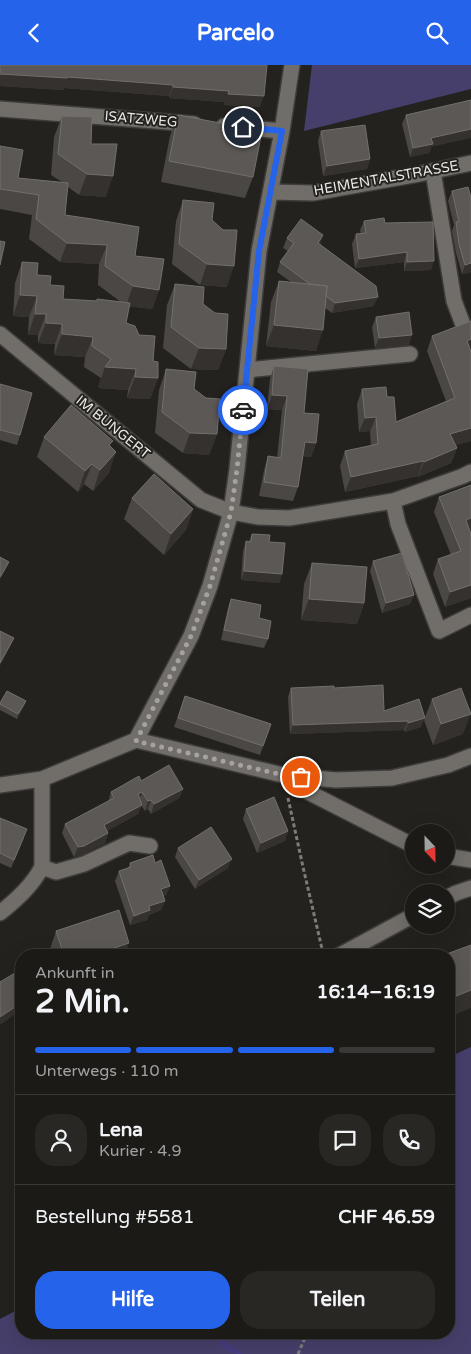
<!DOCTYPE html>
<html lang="de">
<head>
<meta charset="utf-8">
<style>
	:root { --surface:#1b1a17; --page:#282724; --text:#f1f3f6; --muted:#a0a1a1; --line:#393836; --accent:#2563eb }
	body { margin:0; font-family:"Varela Round",sans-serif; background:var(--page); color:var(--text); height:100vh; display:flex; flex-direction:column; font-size:19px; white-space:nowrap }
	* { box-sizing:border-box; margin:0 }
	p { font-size:16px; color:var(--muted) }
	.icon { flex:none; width:28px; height:28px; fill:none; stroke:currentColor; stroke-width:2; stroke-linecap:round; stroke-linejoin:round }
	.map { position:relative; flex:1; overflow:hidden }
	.panel { position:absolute; left:15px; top:884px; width:440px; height:390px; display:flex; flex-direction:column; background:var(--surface); border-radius:20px; box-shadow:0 5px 20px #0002,0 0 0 1px var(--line) }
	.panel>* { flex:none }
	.needle { width:32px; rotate:158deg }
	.tools { position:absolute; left:405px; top:759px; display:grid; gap:10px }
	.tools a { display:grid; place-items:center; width:50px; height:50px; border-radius:50%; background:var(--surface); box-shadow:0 5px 20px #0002,0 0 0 1px var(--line); font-size:25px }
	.pin { position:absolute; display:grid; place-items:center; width:42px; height:42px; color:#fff; margin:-21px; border:2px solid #fff; border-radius:50%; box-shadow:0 1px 5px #0007 }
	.courier { position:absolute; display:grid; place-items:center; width:50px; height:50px; margin:-25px; border:4px solid #2563eb; border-radius:50%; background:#fff; color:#222; box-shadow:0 1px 6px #0007 }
	.summary em { font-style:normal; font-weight:700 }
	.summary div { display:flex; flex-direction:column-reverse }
	.summary { display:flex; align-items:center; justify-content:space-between; height:85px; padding:0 20px }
	h1 { font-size:32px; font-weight:700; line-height:38px }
	.bar { display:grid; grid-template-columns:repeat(4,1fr); gap:8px 5px; align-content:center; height:60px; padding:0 20px }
	.bar i { height:6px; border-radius:4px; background:var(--line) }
	.bar .active { background:var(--accent) }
	.bar p { grid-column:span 4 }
	.line { display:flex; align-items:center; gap:12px; padding:0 20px; border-top:1px solid var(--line) }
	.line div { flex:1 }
	.round { display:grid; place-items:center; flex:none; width:52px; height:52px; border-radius:20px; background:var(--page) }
	.cta { display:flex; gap:10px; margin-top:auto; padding:10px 20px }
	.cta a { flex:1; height:58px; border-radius:20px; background:var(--accent); color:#fff; font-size:20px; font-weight:700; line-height:58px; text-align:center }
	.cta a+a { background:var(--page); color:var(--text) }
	header { display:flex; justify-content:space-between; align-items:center; height:65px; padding:0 20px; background:var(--accent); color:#fff; font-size:22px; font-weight:700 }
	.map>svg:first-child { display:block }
</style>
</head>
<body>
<header><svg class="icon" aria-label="back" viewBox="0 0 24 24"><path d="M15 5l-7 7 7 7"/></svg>Parcelo<svg class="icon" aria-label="search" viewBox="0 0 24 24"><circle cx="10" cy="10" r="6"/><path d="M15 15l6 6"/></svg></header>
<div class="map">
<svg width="471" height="1289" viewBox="0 0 471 1289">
	<rect width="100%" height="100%" fill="#24221f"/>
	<path fill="#463f6b" d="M312,0H471V24L304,66Z
		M471,982V1289H0V1254L21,1243V1268H449V992Z"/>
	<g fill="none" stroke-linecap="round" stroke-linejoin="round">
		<path stroke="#483b7f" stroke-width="5.5" d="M220,1268L224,1280L239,1289"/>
		<defs>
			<path id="minor" d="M0,44L194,59
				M224,61L282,66
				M433,106L454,236L462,257
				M271,127L313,128L419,109L471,98
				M0,269L201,435L231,447L258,452L289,453L393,436L463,411L471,407
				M247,305L410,289
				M393,436L398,459L439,566L471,550
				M136,675L283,710L336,715L392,713L448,700L471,691
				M285,711L310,728L414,781
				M0,720L42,714L136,675L191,571L210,521L231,447L237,404L259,186L282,66L292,0
				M446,791L471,795
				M42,802L56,807L84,799L129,778L150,781
				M446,833L456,828L471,823
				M0,848C16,835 32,821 42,802V714
				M340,890L414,850"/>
		</defs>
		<use href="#minor" stroke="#3e3c3a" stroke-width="18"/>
		<path stroke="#7e7c7a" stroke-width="3" stroke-dasharray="4 2.5" stroke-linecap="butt" d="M288,733L303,802L323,888
			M298,1289L307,1268"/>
		<use href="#minor" stroke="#716e6a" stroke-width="15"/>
	</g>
	<path fill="#4a4744" d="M0,0H267L260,42L224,40L225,37L169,33V31L64,23L63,25L0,21Z
		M178,50L253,112L245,133L161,117L170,71Z
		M406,50L431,82L429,88L410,92L402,59Z
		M62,51L91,79L106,132L79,130L68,122L65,150L135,191L159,225L152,244L129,241L126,258L153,296L158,313L150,334L127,333L128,325L98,323L101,313L84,302L85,292L54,290L55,279L38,278V270H28L29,252L13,251L15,218L22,197L37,210L50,220L63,234L121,237L98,220L99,199L60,197L29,174L32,150L0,144V81L18,113L62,117L51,110L54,72Z
		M321,66L370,94L367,104L323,111L318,76Z
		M452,126L471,133V207L462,209L456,188L452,166L454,160L448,136Z
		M183,135L212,155L227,222L200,220L172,199L176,156Z
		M364,156L385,158L431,205L404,206V197L355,203L352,179L356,169H361L360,165Z
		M323,170L320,179L374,241L332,248L325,243L316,286L266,281L271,237L279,216L291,217L277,207L280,197L288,186L283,183L287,173Z
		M175,219L203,239L226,284L218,305L191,304L163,283L167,240Z
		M376,252L409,280L375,283L372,262Z
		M471,256V376L455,380L457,383L451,398L418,412V411L345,427L340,401L345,386L371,381L370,366L359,367L357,339L362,324L387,332L396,357L446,336L427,286L432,271Z
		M274,301L304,348L316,378L311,392L303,391L298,422L293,436L259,431L264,405L268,391L277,393L282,345L267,344L270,314Z
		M166,304L194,324L217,369L209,390L183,388L155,368L159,325Z
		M0,319L20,370L17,380L0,375Z
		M44,372L110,382L109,408L93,426L84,419L78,427L37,392Z
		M439,432L470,467L471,469V533L445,542L433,509L438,494L451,490L434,447Z
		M132,433L193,444L186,465L164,490L124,454Z
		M252,469L269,477L282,509L279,518L241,515L243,486L246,476H249Z
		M373,496L414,530L410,539L382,548L370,506Z
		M312,498L364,538L357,559L301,555L304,519Z
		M231,534L259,553L268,574L264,583L221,575L228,543Z
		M291,623H334L421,662L405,667L404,665L290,669L288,632Z
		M185,631L271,659L260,690L174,662Z
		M432,634L463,669L433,680L424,655Z
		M26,636L24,641L17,654L0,645V638Z
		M141,716L183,724L179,733L151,749L148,744L145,746L141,740L138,749L107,766L108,768L105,778L81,790L74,792L62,768L65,759L108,737L111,727Z
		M246,744L288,766L285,776L257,788L243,754Z
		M0,753L24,773L11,803L0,798Z
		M178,783L228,803L195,824L175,792Z
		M130,798H155L170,821L166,830L163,831L165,836L161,845L149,850L147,855L130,860L115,816L119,806L128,803Z
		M56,866L125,890H50L49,887Z"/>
	<path fill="#34312e" d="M0,9L68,12L173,20L169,31L64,23L63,25L0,21Z
		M173,22L229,26L225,37L169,33Z
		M228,29L264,31L260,42L224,40Z
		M471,64V73L431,82L429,88L410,92L413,83L431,73Z
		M370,94L367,104L323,111L327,101Z
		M87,109L113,111L106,132L79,130Z
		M323,170L320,180L318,178Z
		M67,178L107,180L99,199L60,197Z
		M407,187L404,197L355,203L359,194Z
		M434,196L431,205L404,206L407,197Z
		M471,198V207L462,209L465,200Z
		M207,199L234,201L227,222L200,220Z
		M133,221L159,225L152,244L126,241Z
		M20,230L37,231L29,252L13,251Z
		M378,232L374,241L332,248L335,238Z
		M35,249H46L38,270H28Z
		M46,258L62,259L55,279L38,278Z
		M274,260L323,265L316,286L266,281Z
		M62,269L93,272L85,292L54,290Z
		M412,270L409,280L375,283L379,273Z
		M471,274V287L467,276Z
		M199,283L226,284L218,305L191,304Z
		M105,302L136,304L128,325L98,323Z
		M135,312L158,313L150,334L127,333Z
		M272,330L287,331L282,345L267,344Z
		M376,352L370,366L359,367L365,353Z
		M471,363V376L445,383L450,369Z
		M190,368L217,369L209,390L183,388Z
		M305,377L316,378L311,392L300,391Z
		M457,383L451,398L418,412L424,397Z
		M116,387L109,408L93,426L100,405Z
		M423,396L418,411L345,427L351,412Z
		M92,399L84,419L78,427L85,406Z
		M193,444L186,465L164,490L171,469Z
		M471,453V466L461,470L466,455Z
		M9,497L5,506L0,515V512Z
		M244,506L282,509L279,518L241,515Z
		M471,520V533L445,542L450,527Z
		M414,530L410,539L382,548L386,538Z
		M309,534L364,538L357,559L301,555Z
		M14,573L10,582L0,601V598Z
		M26,636L24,641L17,654L18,649Z
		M471,649L463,669L433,680L441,659Z
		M425,653L421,662L405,667L408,658Z
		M408,656L404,665L290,669L293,660Z
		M183,724L179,733L151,749L154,739Z
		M142,727L139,736L138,729Z
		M151,735L148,744L145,746L148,736Z
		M142,740L138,749L100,770L104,760Z
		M288,766L285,776L257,788L261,778Z
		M108,768L105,778L81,790L74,792L78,782Z
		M232,794L228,803L195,824L199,815Z
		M170,821L166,830L157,833L161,824Z
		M165,836L161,845L149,850L147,855L130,860L134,851L149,841Z
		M129,878L125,890H94Z
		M471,925V943L449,952V934Z
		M21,938V945L0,960V952Z"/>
	<path fill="#5b5856" stroke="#726f6c" d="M0,0H267L264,31L228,29L229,26L173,22V20L68,12L67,13L0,9Z
		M471,35V64L431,73L433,79L413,83L406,50Z
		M178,50L262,66L253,112L169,96Z
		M62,51L92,52L91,79H117L113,111L87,109L58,89Z
		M365,60L370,94L327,101L321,66Z
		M0,81L23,85L18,113L68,118L65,150L92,154L139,162L135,191L164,194L159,225L133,221L105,201L107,180L67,178L36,154L39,130L0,124Z
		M468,122L471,133V198L465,200L459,179L456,157H459L452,126Z
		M183,135L214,138L212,155L223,165H237L234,201L207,199L179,179Z
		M384,153L385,158L433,157L434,196L407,197V187L359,194L356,169L366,168L364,156Z
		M301,154L323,170L318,178L376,221L378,232L335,238L326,231L327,221L310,219L280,197L294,178L287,173Z
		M0,176L5,177L0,200Z
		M22,197L38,198L37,210L51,211L50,220L64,221L63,234L97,236V234L130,238L126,258L135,261L139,270L155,271L153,296L158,297V313L135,312L136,304L105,302L111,294L92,281L93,272L62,269V259L46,258V249H35L37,231L20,230Z
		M279,216L327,221L323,265L274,260Z
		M175,219L204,222L203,239L215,248L228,249L226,284L199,283L171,262Z
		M409,247L412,270L379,273L376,252Z
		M471,256V274L467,276L471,287V363L450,369L457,383L424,397L423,396L351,412L345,386L378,379L376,352L365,353L362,324L386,322L387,332H394L396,357L455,333L432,271Z
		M274,301L308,304L304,348L319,349L316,378L305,377L298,422L264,417L268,391L281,393L287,331L272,330Z
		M166,304L196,307L194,324L206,333L220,334L217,369L190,368L162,347Z
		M0,319L32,328L20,370L0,365Z
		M71,340L113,376L109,380L116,387L100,405L92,399L85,406L44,372Z
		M154,409L193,444L171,469L132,433Z
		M471,420V453L466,455L471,469V520L450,527L438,494L461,486L439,432Z
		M252,469L270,470L269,477L285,478L282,509L244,506L246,476L251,477Z
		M402,488L414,530L386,538L373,496Z
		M0,492L9,497L0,512Z
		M312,498L367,502L364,538L309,534Z
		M231,534L261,540L259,553L271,556L268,574L224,565Z
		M0,566L14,573L0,598Z
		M383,620L384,646L419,634L425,653L408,658V656L293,660L291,623L334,621V623Z
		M461,623L471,649L441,659L432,634Z
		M7,626L26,636L18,649L0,639V638Z
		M185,631L271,659L263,681L178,653Z
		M169,700L183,724L154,739L151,735L148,736L142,727L138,729L142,740L104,760L108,768L84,781L78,782L65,759L114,733L111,727L139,711L141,716Z
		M274,732L288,766L261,778L246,744Z
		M0,753L27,764L14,795L0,788Z
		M211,762L232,794L199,815L178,783Z
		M153,790L155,798L161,795L170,821L161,824L165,836L149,841L150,845L134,851L119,806L131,802L130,798Z
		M119,845L129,878L94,890H64L56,866Z
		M471,880V925L449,934V890H444Z
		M15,908L21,917V938L0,952V917Z"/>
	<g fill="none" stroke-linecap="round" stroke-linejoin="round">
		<path stroke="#a5a3a0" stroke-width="5" stroke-dasharray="0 9" d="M243,345L237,404L231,447L210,521L191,571L136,676L283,710L301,712"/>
		<path stroke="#2563eb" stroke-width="6" d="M243,62L282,66L259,186L243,345"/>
	</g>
	<g text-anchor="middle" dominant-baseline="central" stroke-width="4" stroke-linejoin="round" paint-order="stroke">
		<g font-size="14" fill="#eae8e6" stroke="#24221f">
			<text transform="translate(141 54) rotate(5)">ISATZWEG</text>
			<text transform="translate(386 113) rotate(-10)">HEIMENTALSTRASSE</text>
			<text transform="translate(113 362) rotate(39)">IM BUNGERT</text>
		</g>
	</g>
</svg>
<div class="tools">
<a><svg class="needle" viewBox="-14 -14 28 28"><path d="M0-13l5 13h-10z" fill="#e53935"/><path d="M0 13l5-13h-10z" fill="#a0a1a1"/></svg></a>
<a><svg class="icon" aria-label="layers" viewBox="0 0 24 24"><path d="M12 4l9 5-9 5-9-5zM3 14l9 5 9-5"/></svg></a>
</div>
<div class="pin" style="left:301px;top:712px;background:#ea580c"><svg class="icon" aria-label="bag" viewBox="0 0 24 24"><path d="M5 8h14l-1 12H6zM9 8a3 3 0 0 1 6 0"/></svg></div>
<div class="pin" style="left:243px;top:62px;background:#1f2937"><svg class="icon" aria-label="home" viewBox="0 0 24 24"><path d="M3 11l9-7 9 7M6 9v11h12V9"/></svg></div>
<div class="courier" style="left:243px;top:345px"><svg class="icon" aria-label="car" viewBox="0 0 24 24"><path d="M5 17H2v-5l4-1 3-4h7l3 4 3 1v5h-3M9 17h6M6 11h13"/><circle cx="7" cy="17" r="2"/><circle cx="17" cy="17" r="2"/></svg></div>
<section class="panel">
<div class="summary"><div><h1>2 Min.</h1><p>Ankunft in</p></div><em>16:14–16:19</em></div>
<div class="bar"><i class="active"></i><i class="active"></i><i class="active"></i><i></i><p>Unterwegs · 110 m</p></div>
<div class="line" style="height:90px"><a class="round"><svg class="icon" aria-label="person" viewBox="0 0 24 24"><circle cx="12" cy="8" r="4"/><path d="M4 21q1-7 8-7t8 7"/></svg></a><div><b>Lena</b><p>Kurier · 4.9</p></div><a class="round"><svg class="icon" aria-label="chat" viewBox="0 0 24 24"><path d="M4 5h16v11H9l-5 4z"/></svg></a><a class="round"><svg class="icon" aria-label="phone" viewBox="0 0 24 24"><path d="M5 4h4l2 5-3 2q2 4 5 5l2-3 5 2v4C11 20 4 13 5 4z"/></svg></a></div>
<div class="line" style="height:65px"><div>Bestellung #5581</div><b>CHF 46.59</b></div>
<div class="cta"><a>Hilfe</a><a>Teilen</a></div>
</section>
</div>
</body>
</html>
